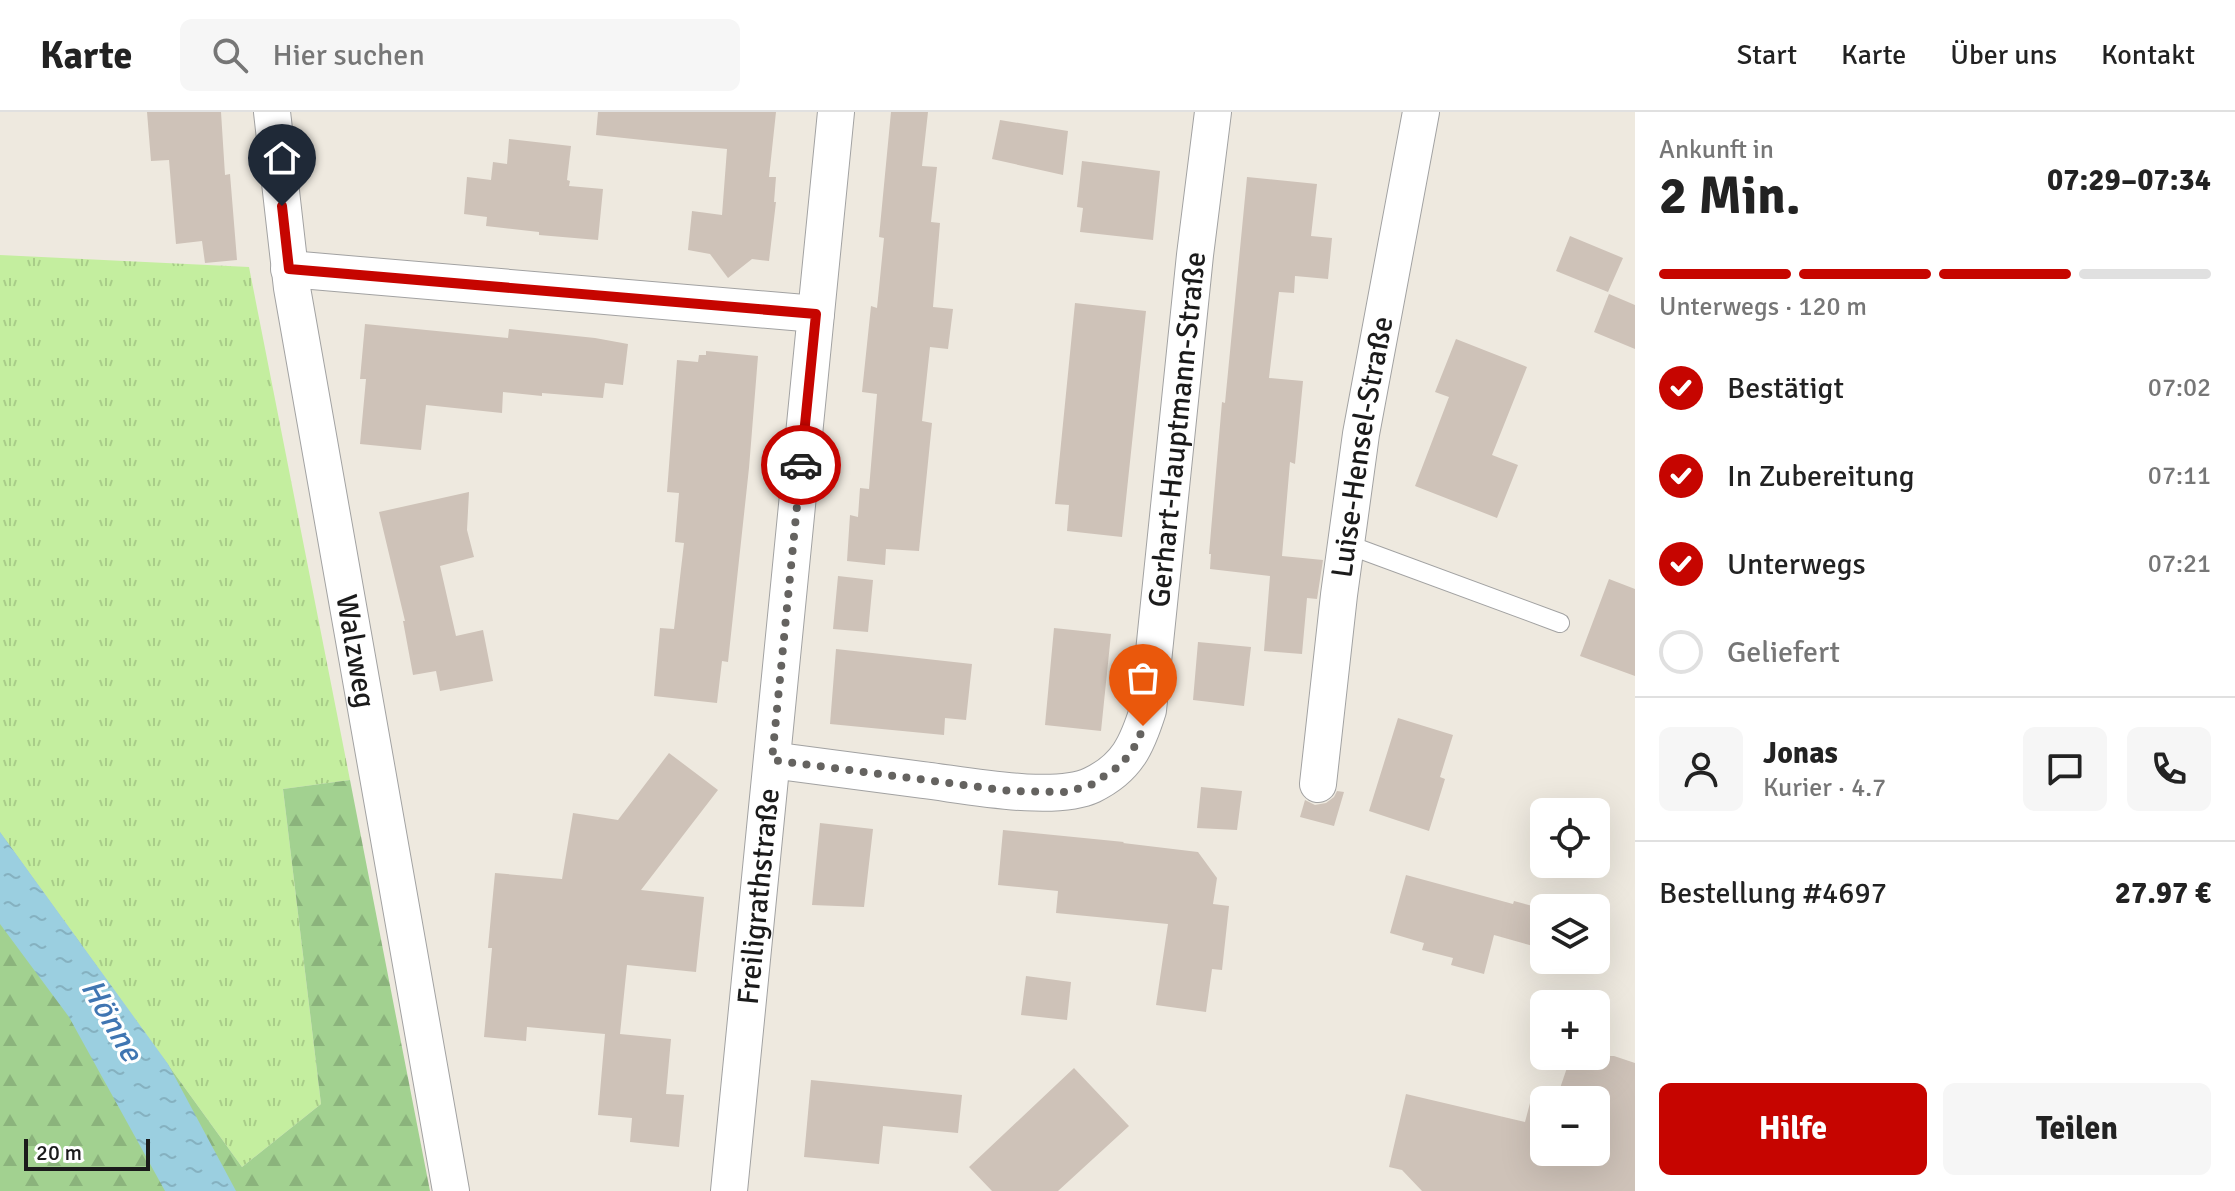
<!DOCTYPE html>
<html lang="de">
<head>
<meta charset="utf-8">
<style>
	:root { --surface:#fff; --page:#f6f6f6; --text:#222; --muted:#767676; --line:#e0e0e0; --accent:#c60500 }
	body { margin:0; font-family:Signika,sans-serif; background:var(--page); color:var(--text); height:100vh; display:flex; flex-direction:column; font-size:30px; white-space:nowrap }
	* { box-sizing:border-box; margin:0 }
	p { font-size:26px; color:var(--muted) }
	.icon { flex:none; width:44px; height:44px; fill:none; stroke:currentColor; stroke-width:2; stroke-linecap:round; stroke-linejoin:round }
	.map { position:relative; flex:1; overflow:hidden }
	.panel { display:flex; flex-direction:column; background:var(--surface); width:600px }
	.panel>* { flex:none }
	.controls { position:absolute; left:1530px; top:686px; display:grid; gap:16px }
	.controls a { display:grid; place-items:center; width:80px; height:80px; border-radius:12px; background:var(--surface); box-shadow:0 8px 32px #0002; font-size:40px }
	.scale { position:absolute; left:24px; bottom:20px; width:126px; box-sizing:border-box; padding-left:8px; border:4px solid #1b1b1b; border-top:0; font-size:22px; line-height:28px; white-space:nowrap; color:#1b1b1b; -webkit-text-stroke:6px #fff; paint-order:stroke }
	.pin { position:absolute; display:grid; place-items:center; width:68px; height:68px; color:#fff; margin:-82px -34px; border-radius:50% 50% 50% 0; rotate:-45deg; box-shadow:0 0 8px #0007 }
	.pin .icon { rotate:45deg }
	.courier { position:absolute; display:grid; place-items:center; width:80px; height:80px; margin:-40px; border:6px solid #c60500; border-radius:50%; background:#fff; color:#222; box-shadow:0 2px 10px #0007 }
	.summary em { font-style:normal; font-weight:800 }
	.summary div { display:flex; flex-direction:column-reverse }
	.summary { display:flex; align-items:center; justify-content:space-between; height:136px; padding:0 24px }
	h1 { font-size:52px; font-weight:800; line-height:60px }
	.bar { display:grid; grid-template-columns:repeat(4,1fr); gap:12px 8px; align-content:center; height:96px; padding:0 24px }
	.bar i { height:10px; border-radius:6px; background:var(--line) }
	.bar .active { background:var(--accent) }
	.bar p { grid-column:span 4 }
	.line { display:flex; align-items:center; gap:20px; padding:0 24px; border-top:2px solid var(--line) }
	.line div { flex:1 }
	.round { display:grid; place-items:center; flex:none; width:84px; height:84px; border-radius:12px; background:var(--page) }
	ol { padding:0 24px; list-style:none }
	li { display:flex; align-items:center; gap:24px; height:88px }
	li p { margin-inline-start:auto }
	li .icon { padding:8px; border-radius:50%; background:var(--accent); color:#fff; stroke-width:4 }
	li:last-child { color:var(--muted) }
	li i { width:44px; height:44px; border:4px solid var(--line); border-radius:50% }
	.cta { display:flex; gap:16px; margin-top:auto; padding:16px 24px }
	.cta a { flex:1; height:92px; border-radius:12px; background:var(--accent); color:#fff; font-size:32px; font-weight:800; line-height:92px; text-align:center }
	.cta a+a { background:var(--page); color:var(--text) }
	header { display:flex; align-items:center; gap:48px; box-sizing:border-box; height:112px; padding:0 40px; background:var(--surface); border-bottom:2px solid var(--line) }
	header strong { font-size:38px }
	nav { display:flex; gap:44px; margin-inline-start:auto; font-size:28px }
	.search { width:560px; height:72px; background:var(--page); display:flex; align-items:center; gap:20px; box-sizing:border-box; padding:0 28px; border-radius:12px; color:var(--muted); font-size:30px }
	main { display:flex; flex:1; min-height:0 }
	.map>svg:first-child { display:block }
</style>
</head>
<body>
<header>
<strong>Karte</strong>
<div class="search"><svg class="icon" aria-label="search" viewBox="0 0 24 24"><circle cx="10" cy="10" r="6"/><path d="M15 15l6 6"/></svg>Hier suchen</div>
<nav><a>Start</a><a>Karte</a><a>Über uns</a><a>Kontakt</a></nav>
</header>
<main>
<div class="map">
<svg width="1635" height="1079" viewBox="0 0 1635 1079">
	<defs>
		<pattern id="grass-tufts" width="24" height="20" patternUnits="userSpaceOnUse" patternTransform="scale(2)"><rect width="24" height="20" fill="#c4ee9f"/><path d="M3 7l-1-3M5 7V3M7 7l1-3M15 17l-1-3M17 17v-4M19 17l1-3" fill="none" stroke="#a8cc88"/></pattern>
		<pattern id="forest-firs" width="22" height="20" patternUnits="userSpaceOnUse" patternTransform="scale(2)"><rect width="22" height="20" fill="#a2d190"/><path d="M5 1l3.5 6h-7zM16 11l3.5 6h-7z" fill="#8bb37c"/></pattern>
		<pattern id="water-ripples" width="26" height="14" patternUnits="userSpaceOnUse" patternTransform="scale(2)"><rect width="26" height="14" fill="#9bcfe0"/><path d="M2 4q2-2 4 0t4 0M15 11q2-2 4 0t4 0" fill="none" stroke="#85b1c0"/></pattern>
	</defs>
	<rect width="100%" height="100%" fill="#eee9df"/>
	<path fill="url(#grass-tufts)" d="M0,143L249,155L350,668L283,677L321,992L242,1055L0,720Z"/>
	<path fill="url(#forest-firs)" d="M350,668L430,1079H0V720L242,1055L321,992L283,677Z"/>
	<path fill="url(#water-ripples)" d="M0,720L168,952L236,1079H165L69,905L0,812Z"/>
	<path fill="#cec2b8" d="M147,0H221L225,63L230,62L237,148L205,151L202,129L176,132L169,48L151,49Z
		M598,0H776L769,65H776L774,90H776L769,149L752,147L728,166L710,142L688,138L692,99L722,103L727,37L596,23Z
		M891,0H928L922,54L937,55L931,110L940,111L933,195L953,197L948,237L930,235L922,309L932,311L919,439L886,437L885,453L847,449L850,403L858,405L860,376L869,377L877,282L862,280L871,194L877,196L884,126L879,125Z
		M1000,8L1068,19L1063,63L992,47Z
		M509,27L571,34L567,68L570,69L569,74L603,77L598,128L539,123V120L486,114L487,105L464,102L467,65L491,68L493,50L507,52Z
		M1082,49L1160,59L1153,128L1080,120L1083,96L1077,95Z
		M1247,65L1317,72L1311,124L1332,126L1328,167L1295,164L1294,181L1279,180L1269,266L1303,269L1295,352L1290,350L1282,444L1323,448L1317,487L1307,486L1302,542L1264,539L1270,464L1210,457L1211,442H1209L1222,290L1225,291Z
		M1570,124L1623,146L1608,180L1556,159Z
		M1609,182L1635,193V237L1594,220Z
		M1075,191L1146,199L1122,425L1067,419L1069,393L1055,392Z
		M365,212L508,226L509,217L595,226L628,232L623,273L605,271L603,286L542,281V284L503,280L502,301L426,293L421,338L360,332L366,267H360Z
		M1456,227L1527,255L1492,343L1518,353L1497,406L1415,374L1449,285L1435,280Z
		M706,239L758,244L749,356L728,550L722,549L717,591L654,584L660,516L674,517L684,431L675,430L679,381L667,380L677,248L698,250L699,243H706Z
		M469,380L467,418L474,445L440,454L456,524L483,518L493,569L440,579L436,559L413,563L403,509H405L379,400Z
		M838,464L873,468L868,520L833,517Z
		M1609,467L1635,477V564L1580,544Z
		M1054,516L1111,522L1101,619L1045,613Z
		M1198,530L1251,535L1244,594L1193,588Z
		M836,537L972,552L966,608L945,606L944,623L830,612Z
		M1398,606L1453,623L1440,665L1445,667L1429,719L1369,699Z
		M669,641L718,678L641,778L704,785L696,860L627,853L620,922L671,927L666,982L684,983L679,1035L630,1030L632,1006L598,1003L605,922L527,915L526,929L484,925L492,836H488L495,761L562,767L573,701L618,708Z
		M1201,675L1242,679L1237,718L1197,716Z
		M1337,679L1344,680L1334,714L1300,705L1305,688L1315,693L1326,691L1334,685Z
		M820,711L873,717L864,795L812,793Z
		M1003,718L1124,730L1123,731L1198,740L1217,766L1213,792L1229,794L1222,858L1212,857L1206,900L1156,893L1168,812L1056,801L1058,779L998,773Z
		M1406,763L1513,792L1514,789L1544,797V837L1494,823L1484,862L1451,853L1453,846L1422,838L1424,831L1390,821Z
		M1026,864L1071,870L1067,908L1021,903Z
		M1571,944H1614L1635,951V1079H1422L1402,1058L1389,1055L1406,982L1525,1010L1530,991L1544,994V1040H1596V988H1556Z
		M1074,956L1129,1014L1058,1079H992L969,1055Z
		M811,968L962,983L958,1021L883,1014L879,1052L804,1045Z"/>
	<g fill="none" stroke-linecap="round" stroke-linejoin="round">
		<defs>
			<path id="service" d="M1346,432L1560,511"/>
			<g id="minor">
				<path id="s1" d="M272,0L292,176L451,1079"/>
				<path d="M289,157L816,202"/>
				<path id="s2" d="M772,648C822,655 872,661 923,668C965,673 1054,691 1092,673C1127,656 1137,633 1148,598L1195,143L1213,0"/>
				<path id="s3" d="M1318,672L1339,483L1361,322L1421,0"/>
				<path id="s4" d="M729,1079L836,0"/>
			</g>
		</defs>
		<use href="#service" stroke="#a2a2a2" stroke-width="20"/>
		<use href="#minor" stroke="#a2a2a2" stroke-width="38"/>
		<use href="#service" stroke="#fff" stroke-width="18"/>
		<use href="#minor" stroke="#fff" stroke-width="36"/>
	</g>
	<g fill="none" stroke-linecap="round" stroke-linejoin="round">
		<path stroke="#656360" stroke-width="8" stroke-dasharray="0 14.4" d="M801,353L772,648L1010,679L1067,680L1091,673L1121,653L1138,630L1143,614"/>
		<path stroke="#c60500" stroke-width="10" d="M282,94L289,157L816,202L801,353"/>
	</g>
	<g text-anchor="middle" dominant-baseline="central" stroke-width="6" stroke-linejoin="round" paint-order="stroke">
		<g font-size="30" fill="#1b1b1b" stroke="#fff">
			<text stroke="none"><textPath href="#s2" startOffset="702">Gerhart-Hauptmann-Straße</textPath></text>
			<text stroke="none"><textPath href="#s3" startOffset="340">Luise-Hensel-Straße</textPath></text>
			<text stroke="none"><textPath href="#s1" startOffset="546">Walzweg</textPath></text>
			<text stroke="none"><textPath href="#s4" startOffset="296">Freiligrathstraße</textPath></text>
		</g>
		<g font-size="32" font-style="italic" fill="#4076b2" stroke="#fff">
			<text transform="translate(112 908) rotate(60)">Hönne</text>
		</g>
	</g>
</svg>
<div class="controls">
<a><svg class="icon" aria-label="locate" viewBox="0 0 24 24"><circle cx="12" cy="12" r="6"/><path d="M12 2v4M12 18v4M2 12h4M18 12h4"/></svg></a>
<a><svg class="icon" aria-label="layers" viewBox="0 0 24 24"><path d="M12 4l9 5-9 5-9-5zM3 14l9 5 9-5"/></svg></a>
<a>+</a>
<a>−</a>
</div>
<div class="scale">20 m</div>
<div class="pin" style="left:1143px;top:614px;background:#ea580c"><svg class="icon" aria-label="bag" viewBox="0 0 24 24"><path d="M5 8h14l-1 12H6zM9 8a3 3 0 0 1 6 0"/></svg></div>
<div class="pin" style="left:282px;top:94px;background:#1f2937"><svg class="icon" aria-label="home" viewBox="0 0 24 24"><path d="M3 11l9-7 9 7M6 9v11h12V9"/></svg></div>
<div class="courier" style="left:801px;top:353px"><svg class="icon" aria-label="car" viewBox="0 0 24 24"><path d="M5 17H2v-5l4-1 3-4h7l3 4 3 1v5h-3M9 17h6M6 11h13"/><circle cx="7" cy="17" r="2"/><circle cx="17" cy="17" r="2"/></svg></div>
</div>
<section class="panel">
<div class="summary"><div><h1>2 Min.</h1><p>Ankunft in</p></div><em>07:29–07:34</em></div>
<div class="bar"><i class="active"></i><i class="active"></i><i class="active"></i><i></i><p>Unterwegs · 120 m</p></div>
<ol>
<li><svg class="icon" aria-label="check" viewBox="0 0 24 24"><path d="M5 12l5 5 9-10"/></svg>Bestätigt<p>07:02</p></li>
<li><svg class="icon" aria-label="check" viewBox="0 0 24 24"><path d="M5 12l5 5 9-10"/></svg>In Zubereitung<p>07:11</p></li>
<li><svg class="icon" aria-label="check" viewBox="0 0 24 24"><path d="M5 12l5 5 9-10"/></svg>Unterwegs<p>07:21</p></li>
<li><i></i>Geliefert</li>
</ol>
<div class="line" style="height:144px"><a class="round"><svg class="icon" aria-label="person" viewBox="0 0 24 24"><circle cx="12" cy="8" r="4"/><path d="M4 21q1-7 8-7t8 7"/></svg></a><div><b>Jonas</b><p>Kurier · 4.7</p></div><a class="round"><svg class="icon" aria-label="chat" viewBox="0 0 24 24"><path d="M4 5h16v11H9l-5 4z"/></svg></a><a class="round"><svg class="icon" aria-label="phone" viewBox="0 0 24 24"><path d="M5 4h4l2 5-3 2q2 4 5 5l2-3 5 2v4C11 20 4 13 5 4z"/></svg></a></div>
<div class="line" style="height:104px"><div>Bestellung #4697</div><b>27.97 €</b></div>
<div class="cta"><a>Hilfe</a><a>Teilen</a></div>
</section>
</main>
</body>
</html>
